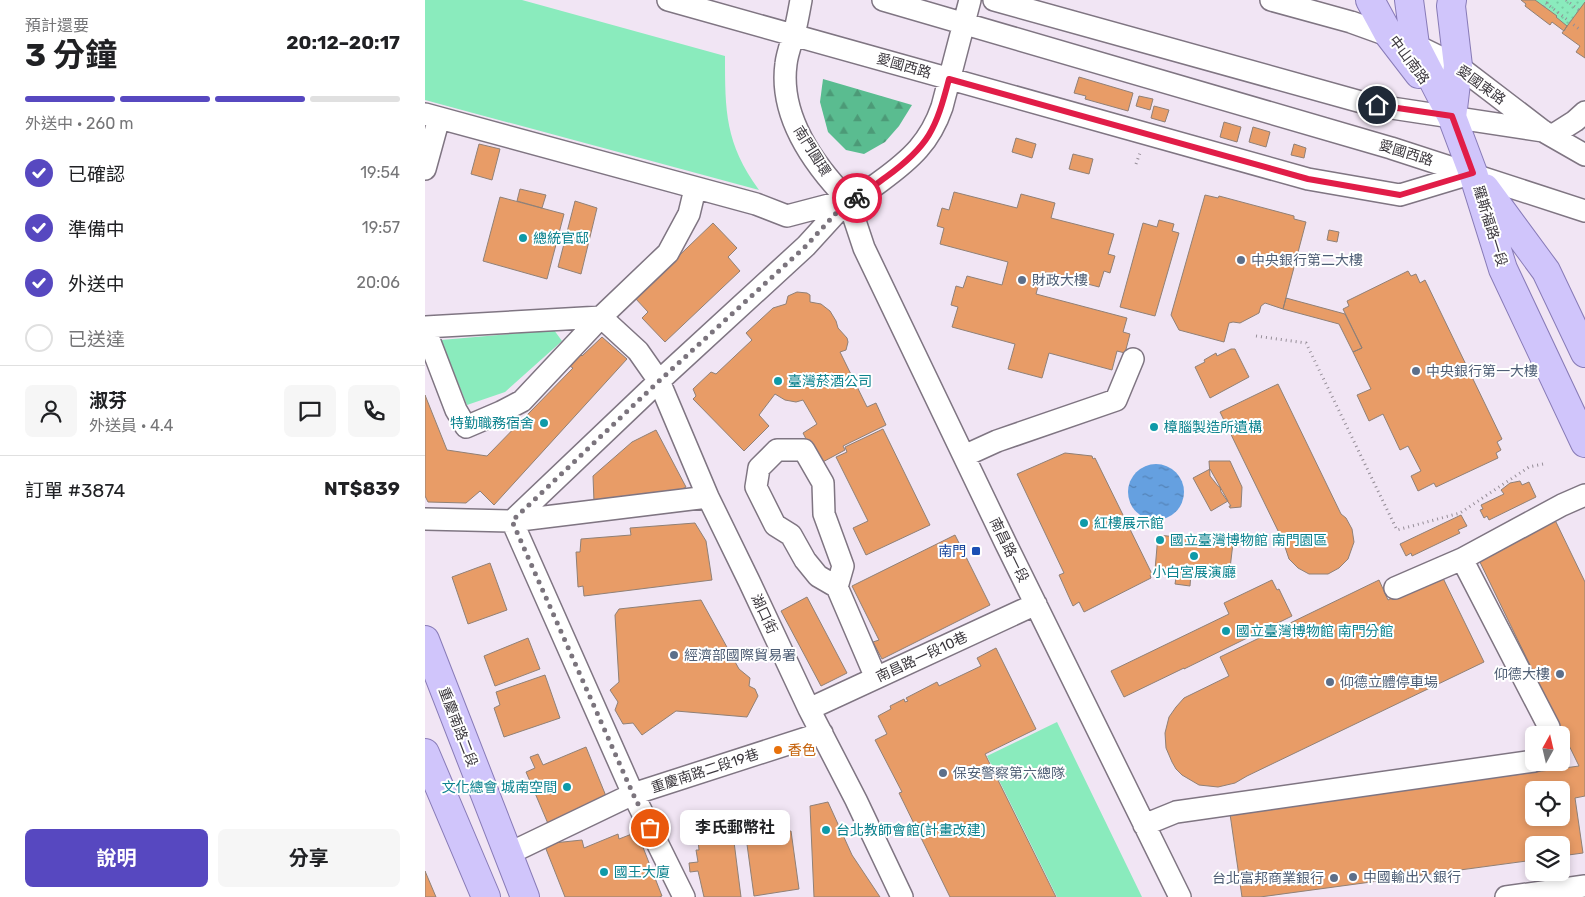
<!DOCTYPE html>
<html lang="zh-TW">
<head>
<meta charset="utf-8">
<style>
	:root { --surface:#fff; --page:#f6f6f6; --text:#202124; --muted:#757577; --line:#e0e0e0; --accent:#5748c0 }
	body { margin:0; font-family:Rubik,"Noto Sans TC",sans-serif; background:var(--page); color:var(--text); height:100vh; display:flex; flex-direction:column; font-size:19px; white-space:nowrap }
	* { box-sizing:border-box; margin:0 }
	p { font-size:16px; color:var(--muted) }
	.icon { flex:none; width:28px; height:28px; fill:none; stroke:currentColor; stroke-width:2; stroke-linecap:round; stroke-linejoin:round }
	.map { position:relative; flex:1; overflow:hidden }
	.panel { display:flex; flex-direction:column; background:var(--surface); width:425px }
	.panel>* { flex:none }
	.needle { width:32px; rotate:8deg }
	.buttons { position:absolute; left:1100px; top:726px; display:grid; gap:10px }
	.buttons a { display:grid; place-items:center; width:45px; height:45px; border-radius:8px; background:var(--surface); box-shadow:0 2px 8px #0003; font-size:25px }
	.pin { position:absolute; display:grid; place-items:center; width:42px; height:42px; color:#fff; margin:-21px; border:2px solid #fff; border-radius:50%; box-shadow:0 1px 5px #0007 }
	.courier { position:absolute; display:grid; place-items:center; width:50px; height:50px; margin:-25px; border:4px solid #e11d48; border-radius:50%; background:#fff; color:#222; box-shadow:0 1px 6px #0007 }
	.bubble { position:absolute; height:35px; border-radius:8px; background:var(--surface); box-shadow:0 2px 8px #0003; font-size:16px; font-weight:700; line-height:35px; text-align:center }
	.headline em { font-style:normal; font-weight:700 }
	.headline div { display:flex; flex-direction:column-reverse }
	.headline { display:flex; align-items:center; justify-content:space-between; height:85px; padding:0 25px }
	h1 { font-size:32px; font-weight:700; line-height:38px }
	.bar { display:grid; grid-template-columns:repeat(4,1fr); gap:8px 5px; align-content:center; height:60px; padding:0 25px }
	.bar i { height:6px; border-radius:4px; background:var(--line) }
	.bar .selected { background:var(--accent) }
	.bar p { grid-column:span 4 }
	.line { display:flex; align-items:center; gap:12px; padding:0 25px; border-top:1px solid var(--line) }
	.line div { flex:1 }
	.round { display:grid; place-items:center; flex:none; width:52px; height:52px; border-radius:8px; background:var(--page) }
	ol { padding:0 25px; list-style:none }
	li { display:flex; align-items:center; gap:15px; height:55px }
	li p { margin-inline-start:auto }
	li .icon { padding:5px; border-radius:50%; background:var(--accent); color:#fff; stroke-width:4 }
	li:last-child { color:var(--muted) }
	li i { width:28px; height:28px; border:2px solid var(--line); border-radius:50% }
	.action { display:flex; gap:10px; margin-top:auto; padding:10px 25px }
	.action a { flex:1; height:58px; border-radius:8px; background:var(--accent); color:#fff; font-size:20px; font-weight:700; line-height:58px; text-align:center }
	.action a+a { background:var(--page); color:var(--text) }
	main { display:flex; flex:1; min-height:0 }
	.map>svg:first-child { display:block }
</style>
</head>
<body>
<main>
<section class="panel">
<div class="headline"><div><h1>3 分鐘</h1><p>預計還要</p></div><em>20:12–20:17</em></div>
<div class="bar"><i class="selected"></i><i class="selected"></i><i class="selected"></i><i></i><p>外送中 · 260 m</p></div>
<ol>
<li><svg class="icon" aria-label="check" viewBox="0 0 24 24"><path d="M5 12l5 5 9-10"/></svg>已確認<p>19:54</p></li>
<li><svg class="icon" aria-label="check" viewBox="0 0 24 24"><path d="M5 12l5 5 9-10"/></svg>準備中<p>19:57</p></li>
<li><svg class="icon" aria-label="check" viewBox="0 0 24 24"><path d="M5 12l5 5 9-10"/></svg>外送中<p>20:06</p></li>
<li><i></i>已送達</li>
</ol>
<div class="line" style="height:90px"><a class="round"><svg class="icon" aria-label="person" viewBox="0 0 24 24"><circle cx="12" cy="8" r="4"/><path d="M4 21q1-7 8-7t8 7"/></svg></a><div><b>淑芬</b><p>外送員 · 4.4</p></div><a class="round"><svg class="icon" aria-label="chat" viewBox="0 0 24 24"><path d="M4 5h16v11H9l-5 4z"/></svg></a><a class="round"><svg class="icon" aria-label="phone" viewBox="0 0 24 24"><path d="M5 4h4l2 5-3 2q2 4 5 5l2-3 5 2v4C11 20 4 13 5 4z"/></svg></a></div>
<div class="line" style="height:65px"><div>訂單 #3874</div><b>NT$839</b></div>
<div class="action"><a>說明</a><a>分享</a></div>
</section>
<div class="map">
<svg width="1160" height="897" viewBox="0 0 1160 897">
	<defs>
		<pattern id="forest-firs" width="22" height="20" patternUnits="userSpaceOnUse" patternTransform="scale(1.25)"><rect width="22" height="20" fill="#5abc90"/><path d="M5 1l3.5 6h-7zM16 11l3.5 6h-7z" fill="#4c9a77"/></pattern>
		<pattern id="park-dots" width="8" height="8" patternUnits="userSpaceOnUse" patternTransform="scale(1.25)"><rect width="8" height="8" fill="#8aebbd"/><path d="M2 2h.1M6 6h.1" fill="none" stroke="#78caa3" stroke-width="1.8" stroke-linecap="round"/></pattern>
		<pattern id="water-ripples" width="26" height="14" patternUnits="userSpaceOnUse" patternTransform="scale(1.25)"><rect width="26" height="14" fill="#65a0e0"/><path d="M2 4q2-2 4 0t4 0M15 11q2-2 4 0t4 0" fill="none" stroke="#5483b7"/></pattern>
	</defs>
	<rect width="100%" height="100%" fill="#f1e5f4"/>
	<path fill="#8aebbd" d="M0,0H97L300,56C300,111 300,143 334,190L0,100Z
		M129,330L137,341L80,392L42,405L16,340Z
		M632,722L717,897H632L562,756Z"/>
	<path fill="url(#forest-firs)" d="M398,79L487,105L474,126L460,142L439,154L421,150L403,132L395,102Z"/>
	<path fill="url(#park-dots)" d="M1104,0H1160V41Z"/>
	<path fill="url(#water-ripples)" d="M703 492a28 28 0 1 1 56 0a28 28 0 1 1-56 0Z"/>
	<path fill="#e89c67" stroke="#908076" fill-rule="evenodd" d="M1096,0H1110L1132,16L1131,17L1142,26L1139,31L1127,22L1125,25L1100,6L1101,4Z
		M1160,2V58L1151,52L1155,46L1137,33Z
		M654,77L708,93L703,111L660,99L661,96L649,93Z
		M714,96L728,99L725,110L711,106Z
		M729,106L744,110L740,122L726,118Z
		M799,122L816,127L812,142L795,137Z
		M828,127L845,132L841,147L824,142Z
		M591,138L611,144L607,158L587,152Z
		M54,144L75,149L67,180L46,174Z
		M869,144L881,148L879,158L866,155Z
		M648,154L668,159L664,174L644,169Z
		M95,189L121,195L117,208L92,201Z
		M529,192L592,208L596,194L630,203L626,218L689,234L683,254L690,256L685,273L679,271L674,287L617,272L611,294L702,318L698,332L705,334L700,353L692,351L687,370L624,353L617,378L583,369L590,344L527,327L533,307L526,305L531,286L538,288L542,276L577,285L583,262L515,244L519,228L512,226L517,208L524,210Z
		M780,195L793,198L794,196L869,216V219L881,222L858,309L840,303L836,306L834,313L815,323L808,322L804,323L799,342L754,330L746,315Z
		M75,197L139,214L122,279L58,261Z
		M150,201L172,208L156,274L133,267Z
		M734,220L749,224L747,231L754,233L730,316L695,307L718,223L732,227Z
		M288,223L312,248L303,257L315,271L240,342L217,318L223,312L210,298Z
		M904,230L914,232L912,242L902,240Z
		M983,271L986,276L991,274L995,283L1000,280L1077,439L1072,442L1076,450L1071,453L1073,458L1011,487L1009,483L993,491L986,476L996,471L983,446L975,450L958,414L944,421L932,395L946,389L928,352L937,348L918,309L924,306L922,301Z
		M372,292L382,293L385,295V302L396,304L405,311L411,321L413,328L422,338L423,342L421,350L415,352L442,407L451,403L461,425L418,446L420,450L394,464L378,433L392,424L378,400L371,402L360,400L350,394L334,415L344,426L319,451L268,399L271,396L268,389L286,372L291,374L327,340L321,333L348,308L361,304L363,296Z
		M861,298L920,314L937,348L928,352L914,324L858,309Z
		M177,337L202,359L69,505L55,491L41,503L3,502L0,496V395L22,450L62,456L148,368L143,365L154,353L157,356Z
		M806,349H810L824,377L785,398L770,367L780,362L779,360L791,353L792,356Z
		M853,384L916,514L921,518L927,529L929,542L923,559L914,568L903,574H884L873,568L864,559L858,541L795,412Z
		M458,429L505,525L441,555L428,528L443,521L411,457L422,452L420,447Z
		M231,430L261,487L235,501L169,502L168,476L207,442Z
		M640,453L667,456L668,459L670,458L727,574L725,575L726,578L659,612L654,602L648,606L634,575L639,573L592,474Z
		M784,461H805L817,487L816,507L805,508L804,506H806L796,492L795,487L793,486L785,476Z
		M785,469L803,501L786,511L768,478Z
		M1095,481L1097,485L1104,482L1111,497L1064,520L1062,516L1059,518L1055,510L1058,509L1056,505L1079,494L1076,490L1085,483Z
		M1036,515L1042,526L1033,530L1035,533L987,556L986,553L981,556L975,544Z
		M1130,520L1160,582V796L1150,798L1158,853L1136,856V845H1109V860L835,897H817L805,814L1154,766L1052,556ZM1109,790H1136V818H1109Z
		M270,523L281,541L287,580L159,596L158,586L153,587L151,552H155L156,539L206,535L205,528Z
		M530,535L565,605L457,659L448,642L454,640L427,586Z
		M733,535L808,543L804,577L766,573L765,586L750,584L752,572L730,570Z
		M65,563L82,610L43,624L27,577Z
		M1016,574L1059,662L822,776L810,783L793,787L774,785L757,775L751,769L747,762L741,748L740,733L744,717L751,707L759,698L804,676L795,657L954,580L963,600Z
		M847,580L852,590L854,589L867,616L759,669V668L699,697L686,671L804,614L799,603Z
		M382,597L422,673L396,686L356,611Z
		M276,600L314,669L325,678L324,686L330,689L333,696L322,717L251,711L217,735L208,723L198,724L190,710L193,702L185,690L194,682L190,615L194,609Z
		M103,638L115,669L70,686L59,656Z
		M571,648L611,729L560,754L631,897H525L474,793L477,792L450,740L462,734L453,716L466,709L465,706L479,699L480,702L483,701L481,698L512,682L514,686L556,666L552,658Z
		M120,675L135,718L79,737L69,708L75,705L71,692Z
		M161,747L183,801L124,826L101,772L110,768L105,757L113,754L118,765Z
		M403,802L427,855L455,897H389L385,806Z
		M307,826L316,897H279L273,871L265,872L264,863L273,862L271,850H274L272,831Z
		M366,831L374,889L329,896L321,837Z
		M212,832L237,896L234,897H140L119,844L157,840L159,848L193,834L194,839Z
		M0,871L11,897H0Z"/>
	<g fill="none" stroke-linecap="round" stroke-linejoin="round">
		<defs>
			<path id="minor" d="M243,0L883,179L975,195L1048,173
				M376,0C374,11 372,23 369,34C366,44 362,54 361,64C354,116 389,165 423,200C436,196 445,189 456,181C486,159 505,142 517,107L545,0
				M458,0L966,148L1160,211
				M569,0L947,105L1118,131
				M846,0L926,22L990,45L1033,66L1118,131L1160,155
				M0,114L331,204L362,216L423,200
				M1128,135L1150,121L1160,112
				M0,169L14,118
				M423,200L439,248L581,544L755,897
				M0,327L176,317L213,351L234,381L283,497L324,581L384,709L431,800L477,897
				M0,329L31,410L41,427L76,412L97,401L176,317L243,253L264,214L270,189
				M539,456L572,441L691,400L708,359
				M0,519L87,521L234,381L381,246L423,200
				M412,587L393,576L380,560L366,535L350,525L331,487L334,468L352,450H379L398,483L399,514L418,566L412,587L451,678
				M970,588L1037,559
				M384,709L611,604
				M1123,735L1124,727L1037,559L1137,505L1160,495
				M719,825L751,812L1109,761
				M83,854L208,794L397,733
				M259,897L208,794L87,521L283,497
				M1081,897L1160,886"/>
			<path id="major" d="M945,0L964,35L994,74
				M984,0L990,45L1027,117L1048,173L1078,269L1160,443
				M1027,117L1033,66L1026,6L1027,0
				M1060,188L1121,271L1160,353
				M0,640L100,897
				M0,753L61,897"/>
		</defs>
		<use href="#minor" stroke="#7f7582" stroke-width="24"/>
		<use href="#major" stroke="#887bb7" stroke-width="30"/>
		<path stroke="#958d97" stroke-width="3" stroke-dasharray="1 4" stroke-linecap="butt" d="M1141,0L1154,10
			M1121,3L1154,29
			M1119,7L1124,0
			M711,164L715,153
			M831,336L881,343L972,530L1035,513L1104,467L1118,464"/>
		<use href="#minor" stroke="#fff" stroke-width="21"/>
		<use href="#major" stroke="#d0c5fb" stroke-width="28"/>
	</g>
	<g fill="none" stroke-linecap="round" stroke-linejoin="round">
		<path stroke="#7b747d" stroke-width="5" stroke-dasharray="0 9" d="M225,828L208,794L87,521L234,381L381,246L423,200L432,198"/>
		<path stroke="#e11d48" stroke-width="6" d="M432,198C442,192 451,184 461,177C504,146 511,129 524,79L883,179L975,195L1048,173L1027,116L952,105"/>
	</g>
	<g fill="#0f9aa8" stroke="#fff" stroke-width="2">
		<circle cx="98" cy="238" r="5"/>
		<circle cx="353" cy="381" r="5"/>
		<circle cx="119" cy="423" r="5"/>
		<circle cx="729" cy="427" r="5"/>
		<circle cx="659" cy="523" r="5"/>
		<circle cx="735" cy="540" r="5"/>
		<circle cx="769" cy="556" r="5"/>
		<circle cx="801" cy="631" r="5"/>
		<circle cx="142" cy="787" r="5"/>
		<circle cx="401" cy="830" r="5"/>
		<circle cx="179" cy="872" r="5"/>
	</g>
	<g fill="#5c6f8a" stroke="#fff" stroke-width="2">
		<circle cx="816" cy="260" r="5"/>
		<circle cx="597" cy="280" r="5"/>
		<circle cx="991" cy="371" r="5"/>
		<circle cx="249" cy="655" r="5"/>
		<circle cx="1135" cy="674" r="5"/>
		<circle cx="905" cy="682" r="5"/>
		<circle cx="518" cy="773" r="5"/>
		<circle cx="928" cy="877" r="5"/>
		<circle cx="909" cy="878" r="5"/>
	</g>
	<rect fill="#1a4fb4" stroke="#fff" stroke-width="2" x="546" y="546" width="10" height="10" rx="2.5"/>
	<circle fill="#e8710a" stroke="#fff" stroke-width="2" cx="353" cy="750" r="5"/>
	<g text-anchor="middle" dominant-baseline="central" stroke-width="4" stroke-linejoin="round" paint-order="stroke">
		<g font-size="14" fill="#3b373d" stroke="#fff">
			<text transform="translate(984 60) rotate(53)">中山南路</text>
			<text transform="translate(479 66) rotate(16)">愛國西路</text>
			<text transform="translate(1056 85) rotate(36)">愛國東路</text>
			<text transform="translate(387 151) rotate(58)">南門圓環</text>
			<text transform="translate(981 153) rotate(17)">愛國西路</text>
			<text transform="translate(1065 226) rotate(73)">羅斯福路一段</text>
			<text transform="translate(584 550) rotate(64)">南昌路一段</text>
			<text transform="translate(339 614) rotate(65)">湖口街</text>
			<text transform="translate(497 657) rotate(-25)">南昌路一段10巷</text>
			<text transform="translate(33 727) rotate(69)">重慶南路二段</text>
			<text transform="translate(280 771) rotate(-18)">重慶南路二段19巷</text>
		</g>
		<g font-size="14" fill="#0d838f" stroke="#fff" text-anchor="start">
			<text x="108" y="238">總統官邸</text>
			<text x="363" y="381">臺灣菸酒公司</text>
			<text x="109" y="423" text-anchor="end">特勤職務宿舍</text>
			<text x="739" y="427">樟腦製造所遺構</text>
			<text x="669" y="523">紅樓展示館</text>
			<text x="745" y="540">國立臺灣博物館 南門園區</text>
			<text x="769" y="572" text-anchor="middle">小白宮展演廳</text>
			<text x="811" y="631">國立臺灣博物館 南門分館</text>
			<text x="132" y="787" text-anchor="end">文化總會 城南空間</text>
			<text x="411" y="830">台北教師會館(計畫改建)</text>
			<text x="189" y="872">國王大廈</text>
		</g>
		<g font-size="14" fill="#4e5e75" stroke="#fff" text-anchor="start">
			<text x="826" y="260">中央銀行第二大樓</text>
			<text x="607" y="280">財政大樓</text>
			<text x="1001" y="371">中央銀行第一大樓</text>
			<text x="259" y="655">經濟部國際貿易署</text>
			<text x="1125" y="674" text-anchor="end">仰德大樓</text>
			<text x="915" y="682">仰德立體停車場</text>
			<text x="528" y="773">保安警察第六總隊</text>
			<text x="938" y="877">中國輸出入銀行</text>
			<text x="899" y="878" text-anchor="end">台北富邦商業銀行</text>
		</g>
		<g font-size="14" fill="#164399" stroke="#fff" text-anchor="end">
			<text x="541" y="551">南門</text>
		</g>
		<g font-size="14" fill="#c56008" stroke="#fff" text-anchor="start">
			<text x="363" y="750">香色</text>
		</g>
	</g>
</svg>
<div class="buttons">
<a><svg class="needle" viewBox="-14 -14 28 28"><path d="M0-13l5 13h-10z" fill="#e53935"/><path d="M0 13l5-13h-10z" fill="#757577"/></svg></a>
<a><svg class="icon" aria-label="locate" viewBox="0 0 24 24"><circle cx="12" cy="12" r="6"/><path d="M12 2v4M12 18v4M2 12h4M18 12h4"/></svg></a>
<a><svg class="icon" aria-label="layers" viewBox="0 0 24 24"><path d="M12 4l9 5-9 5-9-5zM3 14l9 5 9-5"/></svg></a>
</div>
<div class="pin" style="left:225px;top:828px;background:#ea580c"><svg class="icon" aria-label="bag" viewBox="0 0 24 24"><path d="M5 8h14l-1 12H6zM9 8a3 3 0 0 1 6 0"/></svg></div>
<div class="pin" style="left:952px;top:105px;background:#1f2937"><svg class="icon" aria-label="home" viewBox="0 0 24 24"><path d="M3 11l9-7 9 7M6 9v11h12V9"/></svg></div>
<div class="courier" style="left:432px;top:198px"><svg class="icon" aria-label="bike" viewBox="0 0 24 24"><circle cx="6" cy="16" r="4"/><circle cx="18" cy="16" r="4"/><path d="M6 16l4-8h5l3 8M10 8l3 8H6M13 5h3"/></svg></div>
<div class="bubble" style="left:255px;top:810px;width:110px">李氏郵幣社</div>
</div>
</main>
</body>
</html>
